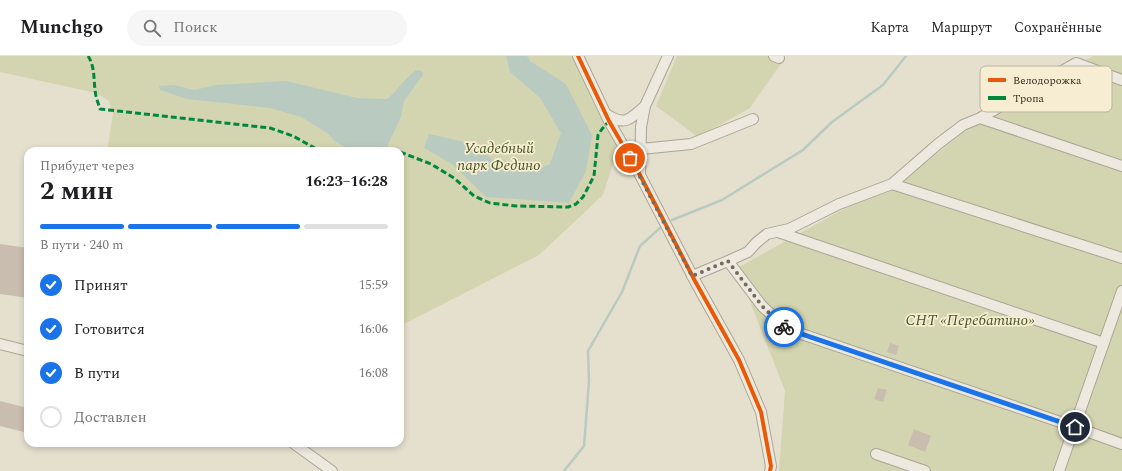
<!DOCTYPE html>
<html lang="ru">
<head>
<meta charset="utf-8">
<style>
	:root { --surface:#fff; --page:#f6f6f6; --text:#202124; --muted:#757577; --line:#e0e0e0; --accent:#1a73e8 }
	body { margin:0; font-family:Spectral,serif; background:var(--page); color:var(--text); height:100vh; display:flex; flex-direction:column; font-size:15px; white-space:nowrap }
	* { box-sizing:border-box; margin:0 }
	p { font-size:13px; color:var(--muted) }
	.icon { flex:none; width:22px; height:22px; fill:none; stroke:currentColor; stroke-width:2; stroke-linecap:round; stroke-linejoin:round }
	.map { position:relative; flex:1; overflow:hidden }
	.details { position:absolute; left:24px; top:91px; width:380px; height:300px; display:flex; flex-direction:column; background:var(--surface); border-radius:12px; box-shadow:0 2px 6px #0003 }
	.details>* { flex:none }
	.pin { position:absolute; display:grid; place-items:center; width:34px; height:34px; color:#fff; margin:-17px; border:2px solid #fff; border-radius:50%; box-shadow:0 1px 4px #0007 }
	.courier { position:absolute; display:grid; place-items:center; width:40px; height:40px; margin:-20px; border:3px solid #1a73e8; border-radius:50%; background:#fff; color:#222; box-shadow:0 1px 5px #0007 }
	.head em { font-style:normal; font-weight:700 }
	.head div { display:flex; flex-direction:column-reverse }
	.head { display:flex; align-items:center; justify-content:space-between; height:68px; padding:0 16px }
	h1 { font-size:26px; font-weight:700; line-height:30px }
	.bar { display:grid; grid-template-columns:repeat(4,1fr); gap:6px 4px; align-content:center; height:48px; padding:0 16px }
	.bar i { height:5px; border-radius:3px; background:var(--line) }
	.bar .on { background:var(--accent) }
	.bar p { grid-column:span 4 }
	ol { padding:0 16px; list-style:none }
	li { display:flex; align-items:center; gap:12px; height:44px }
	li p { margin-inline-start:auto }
	li .icon { padding:4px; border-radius:50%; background:var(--accent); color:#fff; stroke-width:4 }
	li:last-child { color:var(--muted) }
	li i { width:22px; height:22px; border:2px solid var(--line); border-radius:50% }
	header { display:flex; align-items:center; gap:24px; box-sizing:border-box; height:56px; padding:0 20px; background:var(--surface); border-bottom:1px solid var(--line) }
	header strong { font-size:19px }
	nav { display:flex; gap:22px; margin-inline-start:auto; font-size:14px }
	.search { width:280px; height:36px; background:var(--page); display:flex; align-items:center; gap:10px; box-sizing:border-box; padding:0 14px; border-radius:22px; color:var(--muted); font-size:15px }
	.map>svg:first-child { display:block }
</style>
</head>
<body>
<header>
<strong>Munchgo</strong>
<div class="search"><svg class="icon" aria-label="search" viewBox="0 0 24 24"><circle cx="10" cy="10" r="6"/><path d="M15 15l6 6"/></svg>Поиск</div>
<nav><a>Карта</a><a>Маршрут</a><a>Сохранённые</a></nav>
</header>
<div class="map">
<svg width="1122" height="415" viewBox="0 0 1122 415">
	<rect width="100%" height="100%" fill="#e5dfce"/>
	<path fill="#d3d5b0" d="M0,0H573L618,92L603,139L539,199L400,270V95H107L113,58L109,45L96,37L0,16Z
		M677,0H783L782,6L750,52L698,81L656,50Z
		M1093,0H1122V415H779L785,335L737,212L847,151L893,134L962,77L999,54Z"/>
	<path fill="#b9cbc1" d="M506,0H527L530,5L566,28L592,79L586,115L569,147L486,141L452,108L424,92L429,78L474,88L494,105L532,116L550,108L561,77L540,42L510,16Z
		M416,14L422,15L423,19L404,45L401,61L385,95H351L336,86L327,77L301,61L270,52L187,43L160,34L159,30L174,29L194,34L216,29L286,25L357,42L387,43C398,34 405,22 416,14Z"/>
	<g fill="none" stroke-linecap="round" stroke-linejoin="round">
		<path stroke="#b9cbc1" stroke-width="2.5" d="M672,164L722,144L803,94L832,66L883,29L906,0
			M564,415L584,390L589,325L588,295L622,236L640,190L660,172"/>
	</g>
	<path fill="#c9bdaf" d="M0,188L28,192V242L0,238Z
		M890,287L899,290L896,299L887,296Z
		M878,332L887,334L883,346L874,343Z
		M0,345L28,352V377L0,370Z
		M914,373L931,380L925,396L908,389Z"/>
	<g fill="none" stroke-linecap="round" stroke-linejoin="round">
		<defs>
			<path id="minor" d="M578,0L609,65L640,119L695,225L739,304L761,356L771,410L770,415
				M774,0L779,2
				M606,58C625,71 630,63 645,50
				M980,62L1076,7L1122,24
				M641,93L691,88L753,63
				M640,119L641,71L645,50L668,0
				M892,128L938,88L963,69L980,62L1122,110
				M778,176L1104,287
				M728,205L748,196L756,187L767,178L789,173L839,148L892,128L1122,202
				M692,220L728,205L762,250L787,273L1075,371L1122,388
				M0,288L28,295
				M293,387L332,415
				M876,398L925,415
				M1059,415L1122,235"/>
		</defs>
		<use href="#minor" stroke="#aaa497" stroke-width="12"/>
		<use href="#minor" stroke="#ede9df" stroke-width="10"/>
		<path stroke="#00873e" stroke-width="3" stroke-dasharray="6 3" stroke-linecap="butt" d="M88,0C96,12 93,27 96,40C97,45 99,49 100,53L270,72L293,80L320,95
			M392,95L393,93L398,95
			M400,96L431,108L454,122L474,140L490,147L516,150L568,151L576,148L583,141L594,120L598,79L602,73L609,65"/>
		<defs>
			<path id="cycleway" d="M578,0L609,65L640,119L695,225L739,304L761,356L771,410L770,415"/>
		</defs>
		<use href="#cycleway" stroke="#f6edd3" stroke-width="6"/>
		<use href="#cycleway" stroke="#e8590c" stroke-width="4"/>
	</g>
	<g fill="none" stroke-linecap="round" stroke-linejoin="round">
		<path stroke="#766b5c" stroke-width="4" stroke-dasharray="0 7.2" d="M630,102L692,220L728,205L762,250L784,271"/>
		<path stroke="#1a73e8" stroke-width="5" d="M784,271L787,273L1075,371"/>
	</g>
	<g text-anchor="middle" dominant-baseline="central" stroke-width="3.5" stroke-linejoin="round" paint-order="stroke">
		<g font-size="15" font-style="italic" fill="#485624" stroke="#f6edd3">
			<text x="499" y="92">Усадебный<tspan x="499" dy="17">парк Федино</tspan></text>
			<text x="970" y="264">СНТ «Перебатино»</text>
		</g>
	</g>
	<rect x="980" y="10" width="132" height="46" rx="6" fill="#f6edd3" stroke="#beb39d" stroke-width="1"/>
	<rect x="988" y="22" width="18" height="4" fill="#e8590c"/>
	<rect x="988" y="40" width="18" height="4" fill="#00873e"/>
	<g font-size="11" fill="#3a2c1e">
		<text x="1013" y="28">Велодорожка</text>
		<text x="1013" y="46">Тропа</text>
	</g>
</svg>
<div class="pin" style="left:630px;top:102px;background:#ea580c"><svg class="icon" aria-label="bag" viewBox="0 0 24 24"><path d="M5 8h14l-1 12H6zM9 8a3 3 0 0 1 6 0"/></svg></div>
<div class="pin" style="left:1075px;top:371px;background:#1f2937"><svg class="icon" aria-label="home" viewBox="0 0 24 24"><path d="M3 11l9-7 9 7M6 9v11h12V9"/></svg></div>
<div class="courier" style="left:784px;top:271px"><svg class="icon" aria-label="bike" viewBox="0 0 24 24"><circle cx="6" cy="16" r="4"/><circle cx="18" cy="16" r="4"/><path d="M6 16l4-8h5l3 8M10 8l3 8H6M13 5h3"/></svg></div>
<section class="details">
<div class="head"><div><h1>2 мин</h1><p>Прибудет через</p></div><em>16:23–16:28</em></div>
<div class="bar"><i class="on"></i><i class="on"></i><i class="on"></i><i></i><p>В пути · 240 m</p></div>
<ol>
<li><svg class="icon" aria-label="check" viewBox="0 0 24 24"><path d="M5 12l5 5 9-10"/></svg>Принят<p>15:59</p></li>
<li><svg class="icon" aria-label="check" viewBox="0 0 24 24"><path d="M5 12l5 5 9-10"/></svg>Готовится<p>16:06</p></li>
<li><svg class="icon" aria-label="check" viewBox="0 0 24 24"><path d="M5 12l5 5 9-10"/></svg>В пути<p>16:08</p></li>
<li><i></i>Доставлен</li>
</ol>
</section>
</div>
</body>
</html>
